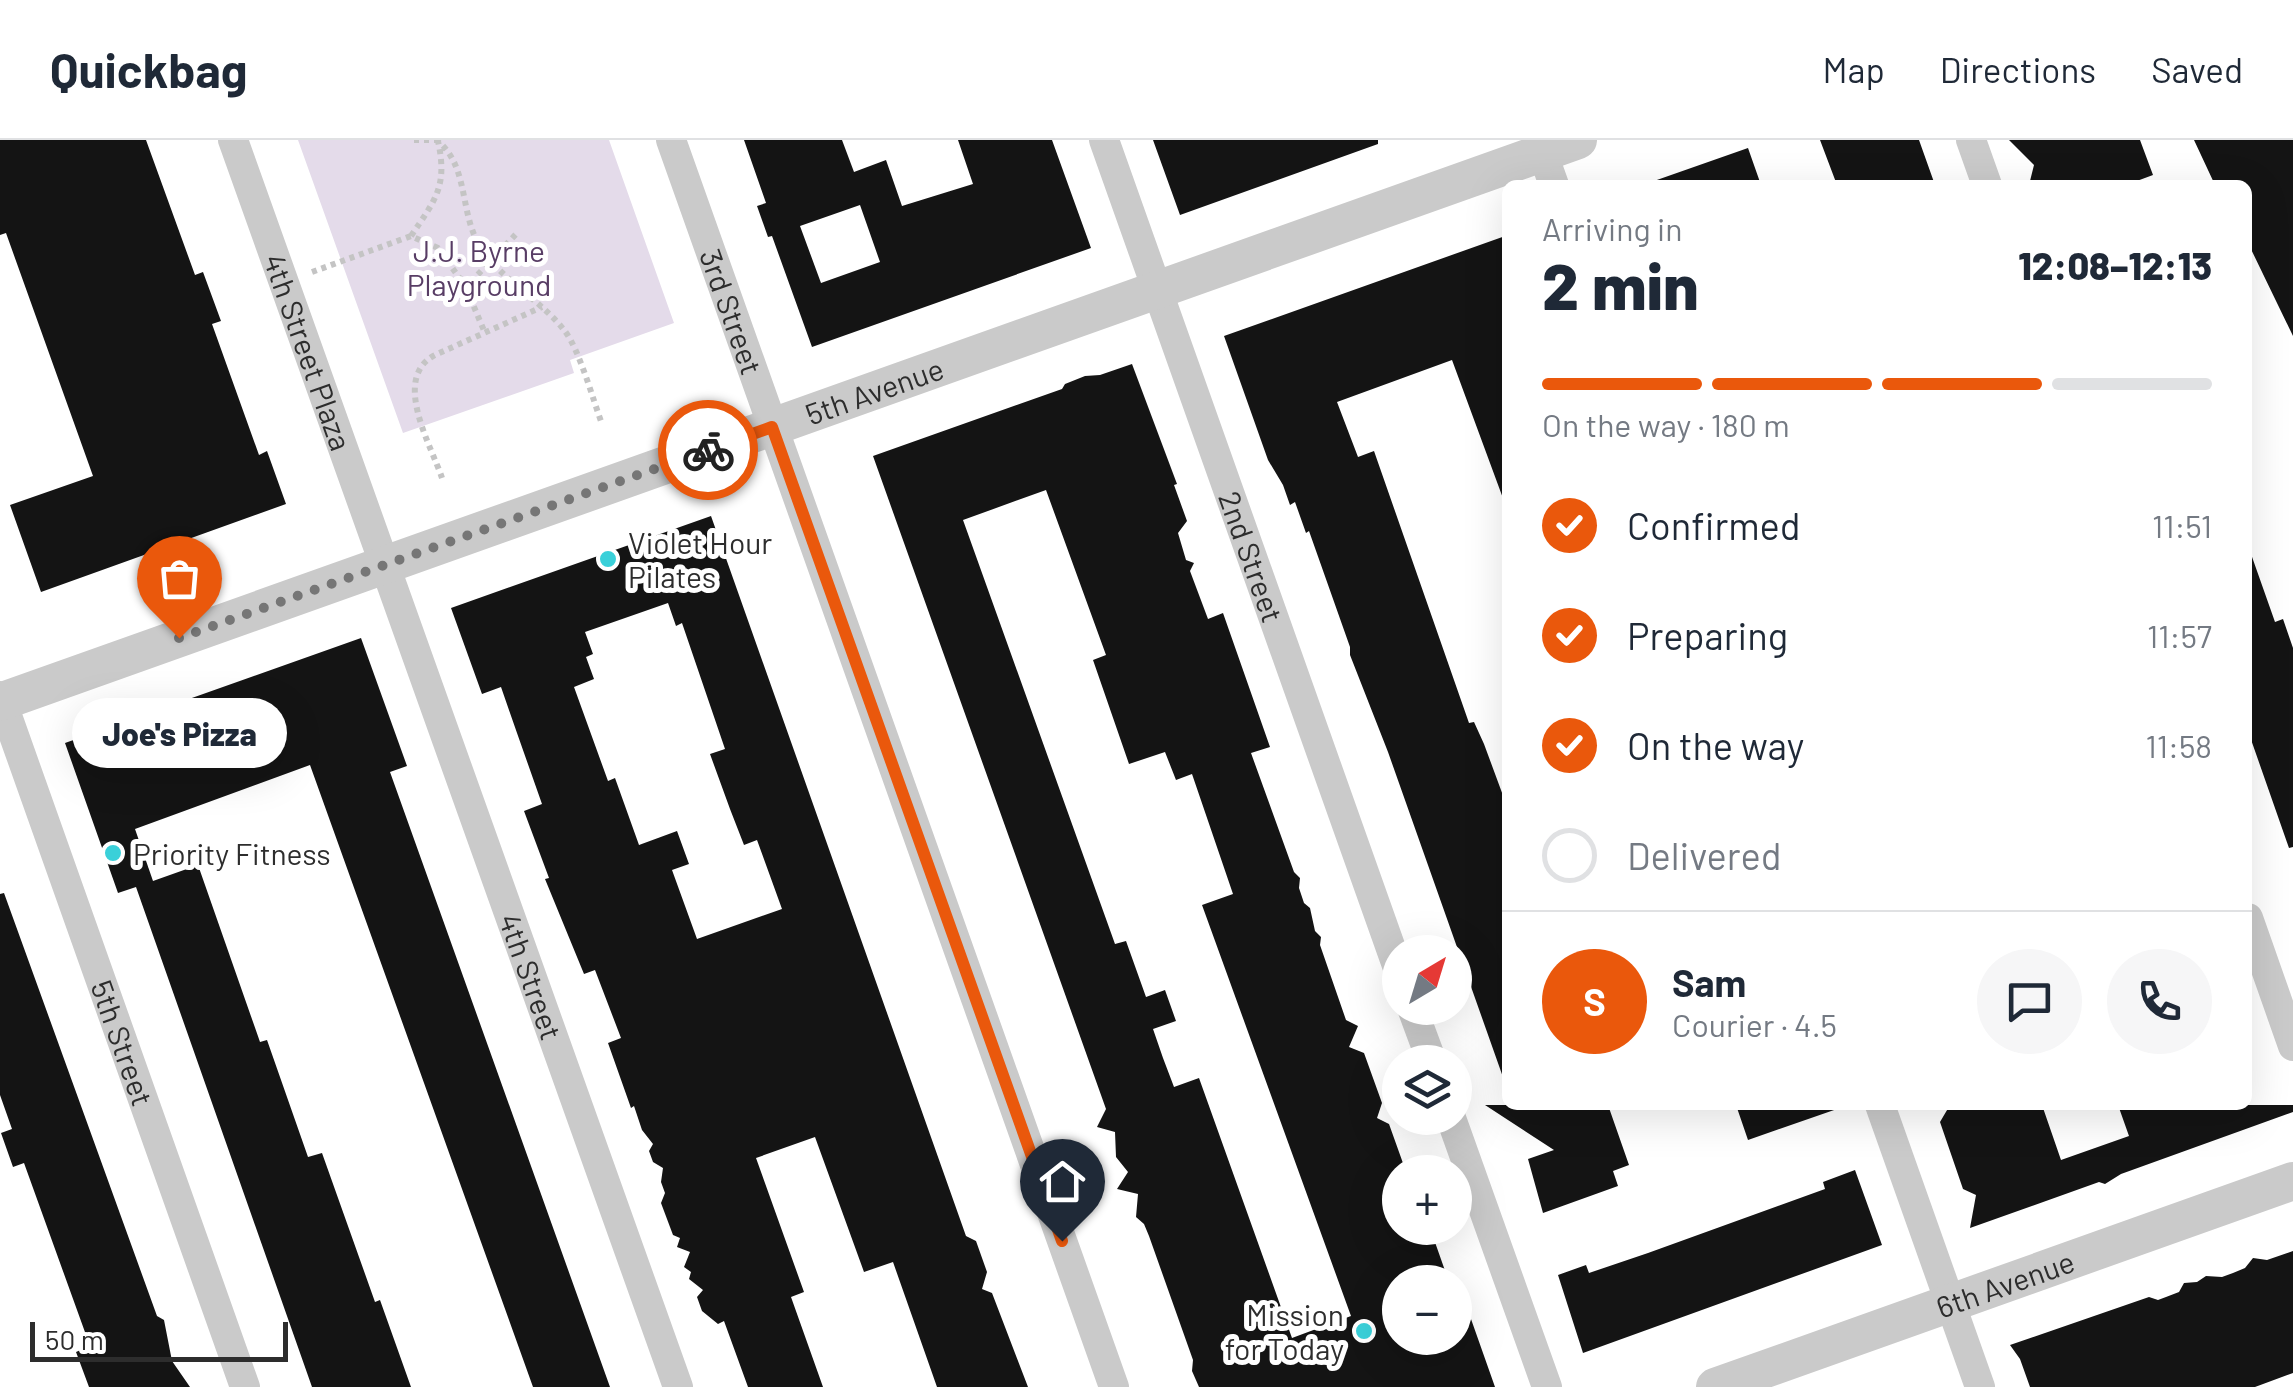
<!DOCTYPE html>
<html lang="en">
<head>
<meta charset="utf-8">
<style>
	:root { --surface:#fff; --page:#f6f6f7; --text:#1f2937; --muted:#747a83; --line:#e0e1e3; --accent:#ea580c }
	body { margin:0; font-family:Barlow,sans-serif; background:var(--page); color:var(--text); height:100vh; display:flex; flex-direction:column; font-size:38px; white-space:nowrap }
	* { box-sizing:border-box; margin:0 }
	p { font-size:32px; color:var(--muted) }
	.icon { flex:none; width:55px; height:55px; fill:none; stroke:currentColor; stroke-width:2; stroke-linecap:round; stroke-linejoin:round }
	.map { position:relative; flex:1; overflow:hidden }
	.details { position:absolute; left:1502px; top:40px; width:750px; height:930px; display:flex; flex-direction:column; background:var(--surface); border-radius:15px; box-shadow:0 10px 40px #0002 }
	.details>* { flex:none }
	.needle { width:65px; rotate:38deg }
	.buttons { position:absolute; left:1382px; top:795px; display:grid; gap:20px }
	.buttons a { display:grid; place-items:center; width:90px; height:90px; border-radius:50%; background:var(--surface); box-shadow:0 10px 40px #0002; font-size:50px }
	.scale { position:absolute; left:30px; bottom:25px; width:258px; box-sizing:border-box; padding-left:10px; border:5px solid #2d2d2d; border-top:0; font-size:28px; line-height:35px; white-space:nowrap; color:#2d2d2d; -webkit-text-stroke:8px #fff; paint-order:stroke }
	.pin { position:absolute; display:grid; place-items:center; width:85px; height:85px; color:#fff; margin:-102px -42px; border-radius:50% 50% 50% 0; rotate:-45deg; box-shadow:0 0 10px #0007 }
	.pin .icon { rotate:45deg }
	.courier { position:absolute; display:grid; place-items:center; width:100px; height:100px; margin:-50px; border:8px solid #ea580c; border-radius:50%; background:#fff; color:#222; box-shadow:0 2px 12px #0007 }
	.bubble { position:absolute; height:70px; border-radius:35px; background:var(--surface); box-shadow:0 10px 40px #0002; font-size:32px; font-weight:800; line-height:70px; text-align:center }
	.head em { font-style:normal; font-weight:800 }
	.head div { display:flex; flex-direction:column-reverse }
	.head { display:flex; align-items:center; justify-content:space-between; height:170px; padding:0 40px }
	h1 { font-size:65px; font-weight:800; line-height:75px }
	.bar { display:grid; grid-template-columns:repeat(4,1fr); gap:15px 10px; align-content:center; height:120px; padding:0 40px }
	.bar i { height:12px; border-radius:8px; background:var(--line) }
	.bar .selected { background:var(--accent) }
	.bar p { grid-column:span 4 }
	.line { display:flex; align-items:center; gap:25px; padding:0 40px; border-top:2px solid var(--line) }
	.line div { flex:1 }
	.round { display:grid; place-items:center; flex:none; width:105px; height:105px; border-radius:52px; background:var(--page) }
	ol { padding:0 40px; list-style:none }
	li { display:flex; align-items:center; gap:30px; height:110px }
	li p { margin-inline-start:auto }
	li .icon { padding:10px; border-radius:50%; background:var(--accent); color:#fff; stroke-width:4 }
	li:last-child { color:var(--muted) }
	li i { width:55px; height:55px; border:5px solid var(--line); border-radius:50% }
	header { display:flex; align-items:center; gap:60px; box-sizing:border-box; height:140px; padding:0 50px; background:var(--surface); border-bottom:2px solid var(--line) }
	header strong { font-size:48px }
	nav { display:flex; gap:55px; margin-inline-start:auto; font-size:35px }
	.map>svg:first-child { display:block }
</style>
</head>
<body>
<header>
<strong>Quickbag</strong>
<nav><a>Map</a><a>Directions</a><a>Saved</a></nav>
</header>
<div class="map">
<svg width="2293" height="1247" viewBox="0 0 2293 1247">
	<rect width="100%" height="100%" fill="#fff"/>
	<path fill="#e4dbea" d="M298,0H609L674,183L570,220L574,233L403,293Z"/>
	<path fill="#141414" fill-rule="evenodd" d="M0,0H146L195,135L203,132L221,181L212,184L259,315L267,311L286,364L41,452L10,365L93,336L6,93L0,95Z
		M744,0H842L854,32L886,20L902,66L973,44L958,0H1052L1091,108L812,207L772,96L768,97L757,66L766,63ZM860,65L880,122L821,143L800,86Z
		M1153,0H1378V4L1180,75Z
		M1820,0H1919L1935,45H1837Z
		M2009,0H2140L2153,35L2126,45H2029L2034,25Z
		M2194,0H2293V196L2248,103V45H2215Z
		M1748,8L1761,45H1654V41Z
		M1508,95V361H1504L1452,220L1337,262L1358,317L1374,311L1469,583L1474,582L1484,604L1508,669V939L1504,940L1388,612L1350,515V507L1309,391L1306,393L1295,362L1290,365L1283,345L1268,320L1224,196Z
		M1132,224L1177,344L1174,345L1187,381L1178,393L1186,420L1194,423L1190,431L1208,479L1223,473L1270,607L1251,613L1294,732L1300,738L1299,748L1304,763L1310,768L1315,791L1321,797L1320,805L1346,880L1358,886L1349,907L1364,913L1382,963L1377,978L1389,984L1404,1026L1400,1027V1088H1430L1449,1142H1400V1198H1455V1146L1459,1145L1495,1247H1199L1192,1231L1193,1220L1149,1096L1144,1084L1136,1077L1138,1054L1117,1049L1128,1032L1116,1017L1115,992L1097,987L1106,969L873,316L1062,249L1065,244L1085,236L1100,235ZM1046,350L1106,515L1093,520L1129,624L1165,612L1176,640L1192,634L1233,754L1202,765L1351,1176L1292,1198L1199,938L1174,947L1163,918L1153,889L1176,881L1165,850L1146,857L1126,801L1115,804L963,380Z
		M711,376L966,1096L976,1101L987,1132L982,1149L992,1153L1028,1247H937L893,1122L864,1132L815,997L756,1018L804,1152L791,1157L823,1247H748L724,1181L718,1184L702,1171L697,1157L703,1150L689,1139L691,1132L684,1127L690,1112L677,1107L680,1098L673,1095L661,1063L665,1053L661,1042L663,1028L653,1022L649,1011L653,1004L642,990L634,966L631,968L608,903L621,898L595,830L584,834L545,739L549,738L524,671L542,664L517,593L501,547L482,554L451,468ZM668,463L676,486L682,483L725,609L710,614L730,669L744,705L757,700L782,769L697,799L672,730L689,724L677,691L639,705L615,638L608,641L574,547L594,539L586,517L593,514L585,492Z
		M2251,414L2275,482L2283,479L2293,508V707L2289,708L2248,591V415Z
		M361,498L407,626L390,632L610,1247H533L310,625L135,689L153,741L198,725L260,902L267,900L308,1017L322,1013L375,1162L380,1160L411,1247H312L136,747L118,753L65,603Z
		M4,753L157,1176L164,1180L172,1221L190,1247H89L76,1212L90,1206L24,1023L13,1027L1,993L12,989L0,955V754Z
		M1485,965H1608L1629,1025L1613,1031L1618,1046L1543,1073L1528,1019L1554,1010Z
		M1736,965H1837V969L1748,1000Z
		M1950,965H2042L2061,1020L2129,996L2118,965H2293V972L2121,1034L2105,1044L2099,1042L1970,1088L1976,1055L1963,1049L1940,982Z
		M1855,1030L1882,1105L1583,1213L1558,1135L1586,1125L1589,1133L1648,1113L1825,1049L1823,1042Z
		M2293,1111V1233L2255,1247H2030L2020,1219L2010,1205L2149,1157L2158,1160L2166,1157L2179,1152L2184,1143L2197,1142L2206,1136L2222,1137L2233,1133L2245,1128L2253,1118L2267,1120Z"/>
	<g fill="none" stroke-linecap="round" stroke-linejoin="round">
		<path stroke="#c4c4c4" stroke-width="6" stroke-dasharray="5 5" stroke-linecap="butt" d="M414,0H442
			M411,96C435,60 448,47 438,1C468,27 460,68 477,101C496,137 539,158 564,190C579,208 593,260 602,284
			M312,132L411,96L438,108L466,147L518,92
			M466,148L485,193
			M442,338C431,305 391,238 435,215L542,167"/>
		<g stroke="#cacaca" stroke-width="30">
			<path id="s1" d="M233,0L678,1247"/>
			<path id="s2" d="M671,0L1114,1247"/>
			<path id="s3" d="M1104,0L1400,834"/>
			<path d="M1538,0L1554,45"/>
			<path d="M1971,0L1987,45"/>
			<path id="s4" d="M0,556L245,1247"/>
			<path d="M2248,778L2293,906"/>
			<path d="M1412,868L1432,922"/>
			<path d="M1880,965L1980,1247"/>
			<path d="M1451,978L1547,1247"/>
		</g>
		<g stroke="#cacaca" stroke-width="38">
			<path id="s5" d="M0,562L1578,0"/>
			<path id="s6" d="M1715,1247L2293,1041"/>
		</g>
	</g>
	<g fill="none" stroke-linecap="round" stroke-linejoin="round">
		<path stroke="#767676" stroke-width="10" stroke-dasharray="0 18" d="M179,498L708,310"/>
		<path stroke="#ea580c" stroke-width="12" d="M708,310L772,287L1062,1101"/>
	</g>
	<g fill="#3ad0d9" stroke="#fff" stroke-width="4">
		<circle cx="608" cy="419" r="10"/>
		<circle cx="113" cy="713" r="10"/>
		<circle cx="1364" cy="1191" r="10"/>
	</g>
	<g text-anchor="middle" dominant-baseline="central" stroke-width="10" stroke-linejoin="round" paint-order="stroke">
		<g font-size="30" fill="#583d65" stroke="#fff">
			<text x="479" y="110">J.J. Byrne<tspan x="479" dy="34">Playground</tspan></text>
		</g>
		<g font-size="30" fill="#2d2d2d" stroke="#fff">
			<text stroke="none"><textPath href="#s2" startOffset="182">3rd Street</textPath></text>
			<text stroke="none"><textPath href="#s1" startOffset="225">4th Street Plaza</textPath></text>
			<text stroke="none"><textPath href="#s5" startOffset="928">5th Avenue</textPath></text>
			<text stroke="none"><textPath href="#s3" startOffset="442">2nd Street</textPath></text>
			<text stroke="none"><textPath href="#s1" startOffset="888">4th Street</textPath></text>
			<text stroke="none"><textPath href="#s4" startOffset="368">5th Street</textPath></text>
			<text stroke="none"><textPath href="#s6" startOffset="308">6th Avenue</textPath></text>
		</g>
		<g font-size="30" fill="#2d2d2d" stroke="#fff" text-anchor="start">
			<text x="628" y="402">Violet Hour<tspan x="628" dy="34">Pilates</tspan></text>
			<text x="133" y="713">Priority Fitness</text>
			<text x="1344" y="1174" text-anchor="end">Mission<tspan x="1344" dy="34">for Today</tspan></text>
		</g>
	</g>
</svg>
<div class="buttons">
<a><svg class="needle" viewBox="-14 -14 28 28"><path d="M0-13l5 13h-10z" fill="#e53935"/><path d="M0 13l5-13h-10z" fill="#747a83"/></svg></a>
<a><svg class="icon" aria-label="layers" viewBox="0 0 24 24"><path d="M12 4l9 5-9 5-9-5zM3 14l9 5 9-5"/></svg></a>
<a>+</a>
<a>−</a>
</div>
<div class="scale">50 m</div>
<div class="pin" style="left:179px;top:498px;background:#ea580c"><svg class="icon" aria-label="bag" viewBox="0 0 24 24"><path d="M5 8h14l-1 12H6zM9 8a3 3 0 0 1 6 0"/></svg></div>
<div class="pin" style="left:1062px;top:1101px;background:#1f2937"><svg class="icon" aria-label="home" viewBox="0 0 24 24"><path d="M3 11l9-7 9 7M6 9v11h12V9"/></svg></div>
<div class="courier" style="left:708px;top:310px"><svg class="icon" aria-label="bike" viewBox="0 0 24 24"><circle cx="6" cy="16" r="4"/><circle cx="18" cy="16" r="4"/><path d="M6 16l4-8h5l3 8M10 8l3 8H6M13 5h3"/></svg></div>
<div class="bubble" style="left:72px;top:558px;width:215px">Joe's Pizza</div>
<section class="details">
<div class="head"><div><h1>2 min</h1><p>Arriving in</p></div><em>12:08–12:13</em></div>
<div class="bar"><i class="selected"></i><i class="selected"></i><i class="selected"></i><i></i><p>On the way · 180 m</p></div>
<ol>
<li><svg class="icon" aria-label="check" viewBox="0 0 24 24"><path d="M5 12l5 5 9-10"/></svg>Confirmed<p>11:51</p></li>
<li><svg class="icon" aria-label="check" viewBox="0 0 24 24"><path d="M5 12l5 5 9-10"/></svg>Preparing<p>11:57</p></li>
<li><svg class="icon" aria-label="check" viewBox="0 0 24 24"><path d="M5 12l5 5 9-10"/></svg>On the way<p>11:58</p></li>
<li><i></i>Delivered</li>
</ol>
<div class="line" style="height:180px"><b class="round" style="background:var(--accent);color:#fff">S</b><div><b>Sam</b><p>Courier · 4.5</p></div><a class="round"><svg class="icon" aria-label="chat" viewBox="0 0 24 24"><path d="M4 5h16v11H9l-5 4z"/></svg></a><a class="round"><svg class="icon" aria-label="phone" viewBox="0 0 24 24"><path d="M5 4h4l2 5-3 2q2 4 5 5l2-3 5 2v4C11 20 4 13 5 4z"/></svg></a></div>
</section>
</div>
</body>
</html>
